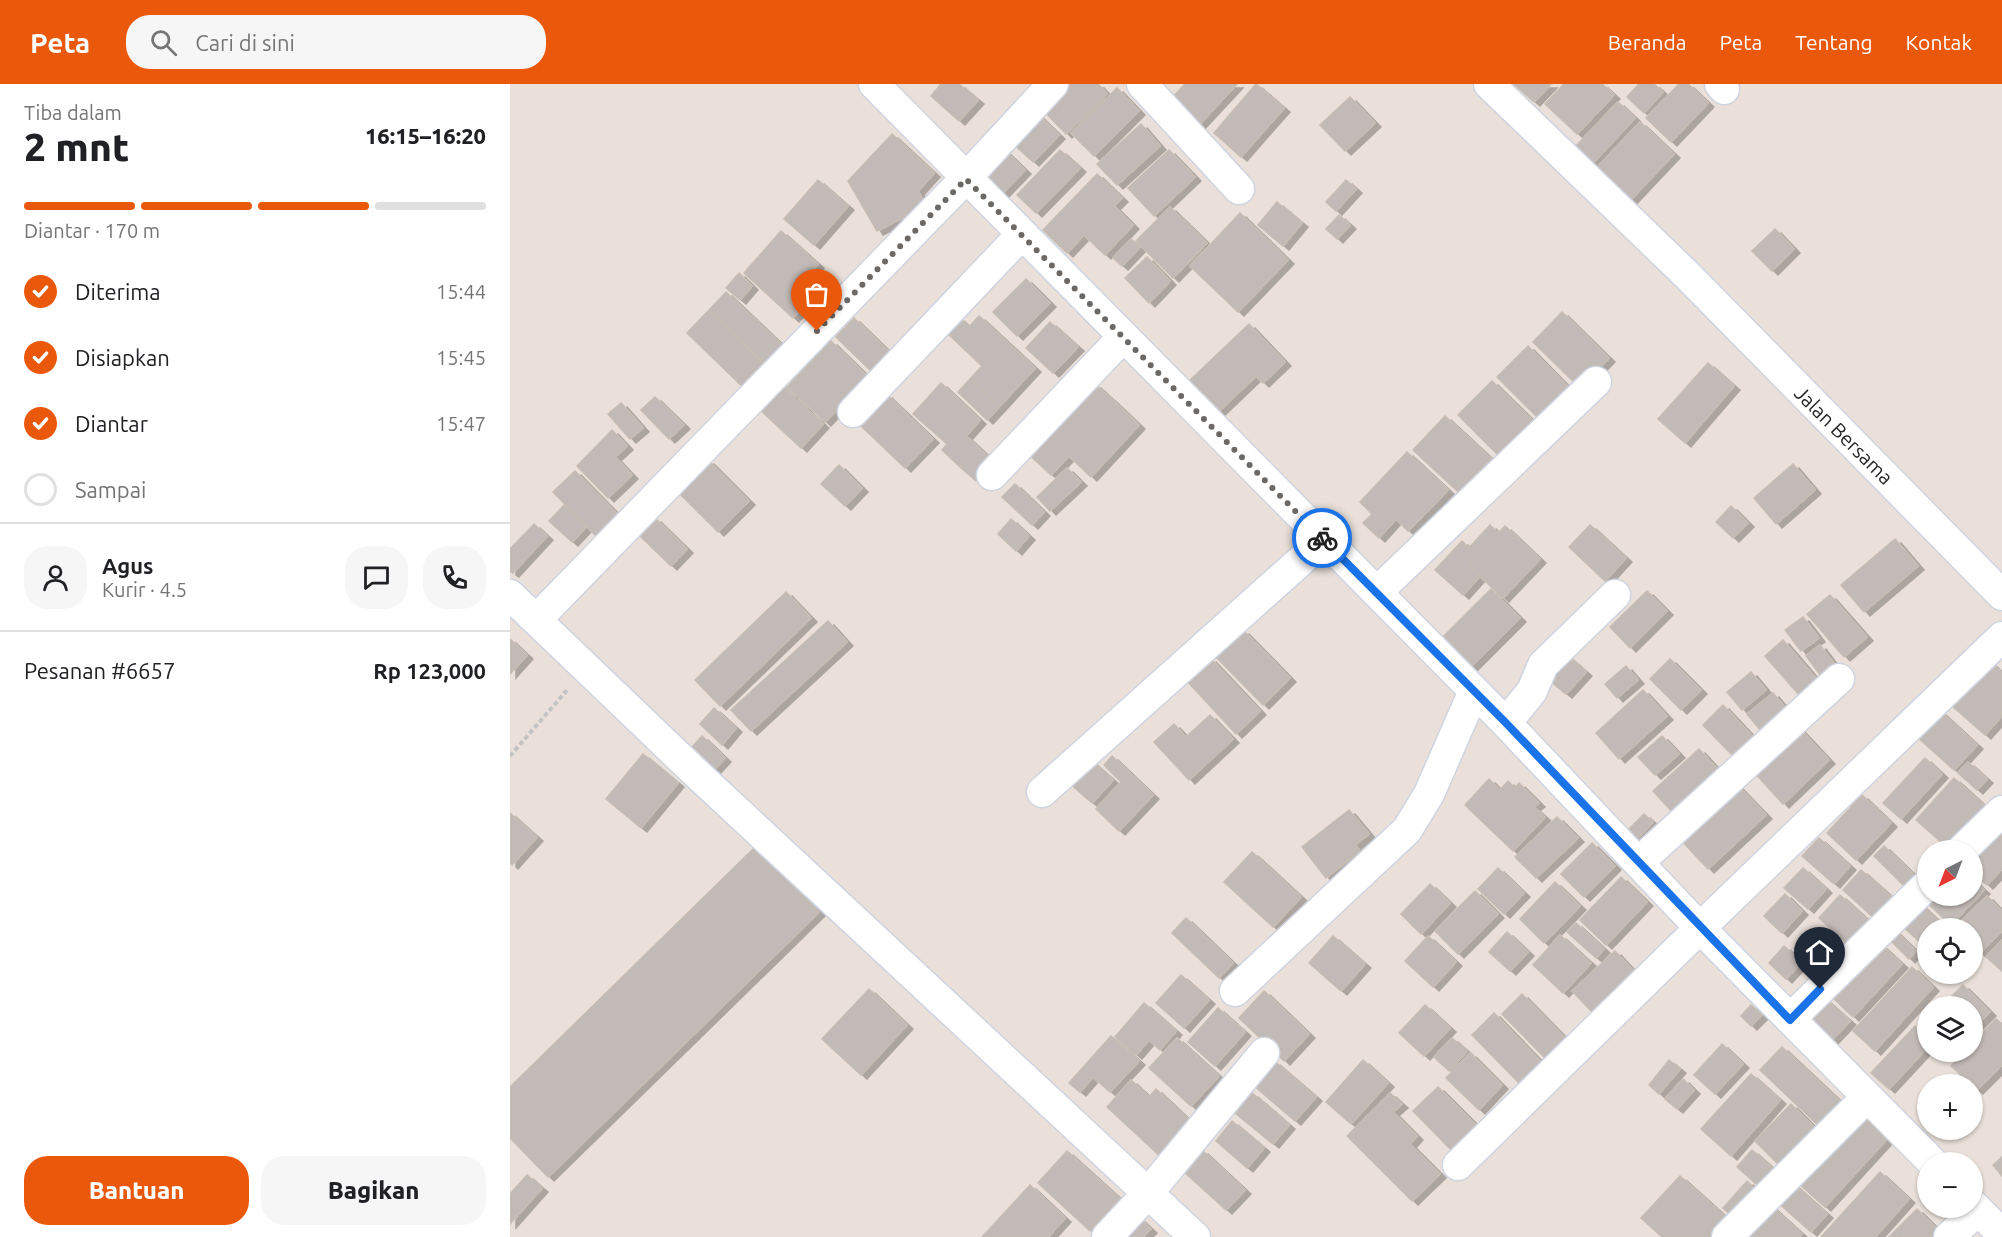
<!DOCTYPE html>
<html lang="id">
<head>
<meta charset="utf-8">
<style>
	:root { --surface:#fff; --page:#f6f6f6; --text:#202124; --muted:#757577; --line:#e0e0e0; --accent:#ea580c }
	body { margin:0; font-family:Ubuntu,sans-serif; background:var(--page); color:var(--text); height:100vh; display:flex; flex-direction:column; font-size:22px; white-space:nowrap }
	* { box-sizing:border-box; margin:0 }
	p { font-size:20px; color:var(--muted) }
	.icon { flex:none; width:33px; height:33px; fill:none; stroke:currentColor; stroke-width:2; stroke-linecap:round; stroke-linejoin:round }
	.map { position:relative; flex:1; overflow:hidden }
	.sheet { display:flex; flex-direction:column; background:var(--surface); width:510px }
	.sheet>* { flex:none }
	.needle { width:39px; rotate:222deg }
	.buttons { position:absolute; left:1407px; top:756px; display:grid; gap:12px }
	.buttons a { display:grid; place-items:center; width:66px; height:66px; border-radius:50%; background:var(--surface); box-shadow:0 2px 4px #0004; font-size:30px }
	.pin { position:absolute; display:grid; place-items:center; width:51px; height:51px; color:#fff; margin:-62px -26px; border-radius:50% 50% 50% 0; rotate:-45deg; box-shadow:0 0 6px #0007 }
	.pin .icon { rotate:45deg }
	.courier { position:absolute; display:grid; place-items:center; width:60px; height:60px; margin:-30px; border:4px solid #1a73e8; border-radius:50%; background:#fff; color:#222; box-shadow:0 2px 8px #0007 }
	.head em { font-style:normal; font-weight:800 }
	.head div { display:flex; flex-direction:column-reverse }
	.head { display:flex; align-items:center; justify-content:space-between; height:102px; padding:0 24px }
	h1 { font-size:39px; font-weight:800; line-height:45px }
	.bar { display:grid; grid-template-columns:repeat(4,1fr); gap:9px 6px; align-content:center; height:72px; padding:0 24px }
	.bar i { height:8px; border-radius:4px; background:var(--line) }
	.bar .selected { background:var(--accent) }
	.bar p { grid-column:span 4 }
	.line { display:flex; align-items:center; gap:15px; padding:0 24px; border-top:2px solid var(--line) }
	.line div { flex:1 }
	.round { display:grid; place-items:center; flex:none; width:63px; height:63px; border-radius:24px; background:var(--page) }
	ol { padding:0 24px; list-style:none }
	li { display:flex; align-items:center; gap:18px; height:66px }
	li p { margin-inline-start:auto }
	li .icon { padding:6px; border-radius:50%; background:var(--accent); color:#fff; stroke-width:4 }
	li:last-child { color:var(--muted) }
	li i { width:33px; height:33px; border:3px solid var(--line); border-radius:50% }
	.primary-button { display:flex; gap:12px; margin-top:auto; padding:12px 24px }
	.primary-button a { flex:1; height:69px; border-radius:24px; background:var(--accent); color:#fff; font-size:24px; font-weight:800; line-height:69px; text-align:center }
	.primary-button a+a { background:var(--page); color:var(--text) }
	header { display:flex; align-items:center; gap:36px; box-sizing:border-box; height:84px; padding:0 30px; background:var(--accent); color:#fff }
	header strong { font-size:28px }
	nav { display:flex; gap:33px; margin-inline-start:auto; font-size:21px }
	.search { width:420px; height:54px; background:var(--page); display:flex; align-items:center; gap:15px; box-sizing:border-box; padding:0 21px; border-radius:24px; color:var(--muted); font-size:22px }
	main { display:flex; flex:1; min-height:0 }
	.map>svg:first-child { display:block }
</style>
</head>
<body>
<header>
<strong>Peta</strong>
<div class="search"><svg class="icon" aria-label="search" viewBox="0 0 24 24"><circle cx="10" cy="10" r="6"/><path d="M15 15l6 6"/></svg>Cari di sini</div>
<nav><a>Beranda</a><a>Peta</a><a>Tentang</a><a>Kontak</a></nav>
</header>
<main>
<section class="sheet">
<div class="head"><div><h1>2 mnt</h1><p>Tiba dalam</p></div><em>16:15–16:20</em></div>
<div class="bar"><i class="selected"></i><i class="selected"></i><i class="selected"></i><i></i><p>Diantar · 170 m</p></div>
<ol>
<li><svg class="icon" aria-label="check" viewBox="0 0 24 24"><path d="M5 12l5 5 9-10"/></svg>Diterima<p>15:44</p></li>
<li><svg class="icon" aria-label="check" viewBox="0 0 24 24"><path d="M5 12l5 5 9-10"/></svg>Disiapkan<p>15:45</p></li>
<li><svg class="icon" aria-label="check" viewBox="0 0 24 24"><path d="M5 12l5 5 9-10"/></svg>Diantar<p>15:47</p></li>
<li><i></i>Sampai</li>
</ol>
<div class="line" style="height:108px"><a class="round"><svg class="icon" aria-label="person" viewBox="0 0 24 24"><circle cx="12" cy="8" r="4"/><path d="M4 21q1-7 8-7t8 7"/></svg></a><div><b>Agus</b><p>Kurir · 4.5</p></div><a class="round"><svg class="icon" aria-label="chat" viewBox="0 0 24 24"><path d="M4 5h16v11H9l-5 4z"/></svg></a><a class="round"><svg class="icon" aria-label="phone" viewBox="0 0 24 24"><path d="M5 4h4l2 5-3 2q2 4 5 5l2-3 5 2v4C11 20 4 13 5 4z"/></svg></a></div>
<div class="line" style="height:78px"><div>Pesanan #6657</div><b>Rp 123,000</b></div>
<div class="primary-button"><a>Bantuan</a><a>Bagikan</a></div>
</section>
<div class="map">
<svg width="1492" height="1153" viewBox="0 0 1492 1153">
	<defs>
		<filter id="shadow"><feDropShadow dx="6" dy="4" stdDeviation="0" flood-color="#0004"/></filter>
	</defs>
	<rect width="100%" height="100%" fill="#eae0d9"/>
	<path fill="#c2bab6" stroke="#c5bcb3" stroke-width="1.5" filter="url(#shadow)" d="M431,0H449L468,16L449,37L421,12Z
		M550,0H588L597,10L556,50L528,21Z
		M675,0H727L687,43L659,17Z
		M746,0L774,24L731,73L704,49Z
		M1004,0H1041L1024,18Z
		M1054,0H1092L1104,11L1067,50L1035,20Z
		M1129,0H1144L1153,8L1134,29L1117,13Z
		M1169,0H1178L1198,19L1161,58L1136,34Z
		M607,4L629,27L584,72L561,49Z
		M840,13L865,39L835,67L810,41Z
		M1108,18L1125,34L1082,80L1065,63Z
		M524,27L549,51L523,78L498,55Z
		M1130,38L1164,70L1114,123L1080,91Z
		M631,40L650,62L607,101L587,80Z
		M382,50L424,89L408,107L416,122L367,147L338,97Z
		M490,62L515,86L491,111L466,86Z
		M550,66L570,84L526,129L507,111Z
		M659,66L685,93L644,132L618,104Z
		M587,90L612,114L604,122L623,141L595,171L574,151L557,169L533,146Z
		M308,96L338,122L304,161L274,135Z
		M836,96L846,105L826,127L816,118Z
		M767,118L792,139L773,162L748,141Z
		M660,123L697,159L663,194L626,157Z
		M730,129L778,176L728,228L680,182Z
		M829,131L840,141L827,155L816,145Z
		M1265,145L1284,165L1262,187L1242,167Z
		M271,147L308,180L298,191L311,203L283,234L234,189Z
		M621,155L630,163L612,182L603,174Z
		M637,173L660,197L639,219L615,194Z
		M229,189L242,202L230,216L216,204Z
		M516,195L540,219L507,252L483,228Z
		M216,208L275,264L258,282L199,226Z
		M198,227L260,287L239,309L177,249Z
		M1052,228L1099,274L1070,304L1023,258Z
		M469,232L525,284L490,322L460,295L472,282L435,247L448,233L459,243Z
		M344,234L381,270L363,289L326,253Z
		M540,238L568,263L543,289L516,264Z
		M739,240L775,278L753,299L746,292L706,330L677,299Z
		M321,257L358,293L315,338L277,303Z
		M1018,262L1065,310L1034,340L987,293Z
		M1198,279L1224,302L1175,359L1148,335Z
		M460,295L490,322L477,336L448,308Z
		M982,297L1029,343L995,378L948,331Z
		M269,299L313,340L291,364L247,323Z
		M431,299L470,336L456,352L468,363L450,383L432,366L437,360L403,330Z
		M585,300L607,320L541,391L512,364Z
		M376,310L423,355L395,384L348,339Z
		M145,313L174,341L159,355L131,326Z
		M111,319L133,344L120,355L98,330Z
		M607,320L629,341L581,393L559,372Z
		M935,332L989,382L957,416L903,366Z
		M102,346L117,362L105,373L122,391L98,414L67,382Z
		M468,363L483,377L466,397L450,383Z
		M897,368L938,406L898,447L886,435L869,454L853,439L862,430L850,418Z
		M198,376L239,417L208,448L167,407Z
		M1283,380L1305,406L1266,440L1244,414Z
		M329,381L352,404L335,422L311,400Z
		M557,384L571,398L540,427L527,413Z
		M65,387L109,432L87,453L43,408Z
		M505,400L534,428L522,441L492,413Z
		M54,421L76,443L62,458L39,437Z
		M1221,422L1238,439L1223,454L1206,438Z
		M145,434L177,465L161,482L129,451Z
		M501,435L519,452L506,467L488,450Z
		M24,440L37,452L3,489L0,487V465Z
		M980,441L988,449L995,442L1030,475L993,514L958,481L965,475L956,467Z
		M1080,441L1116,474L1095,497L1059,463Z
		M1385,455L1408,482L1354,528L1331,501Z
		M952,457L959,464L956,467L965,475L958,481L970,492L953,511L925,486Z
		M981,505L1010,534L958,586L929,557Z
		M1137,507L1157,527L1120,564L1100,543Z
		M276,508L301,534L210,622L185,596Z
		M1320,511L1357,553L1334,573L1297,530Z
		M1293,533L1309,554L1291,567L1275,546Z
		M318,537L337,558L241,647L221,626Z
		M733,546L780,594L753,621L706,573Z
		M0,555L17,571L0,590Z
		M1273,556L1308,597L1290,612L1255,572Z
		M1310,561L1325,581L1311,592L1296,572Z
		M1054,569L1076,588L1056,610L1034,592Z
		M700,574L750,627L726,650L676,596Z
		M1160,575L1191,606L1171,626L1140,595Z
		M1479,577L1492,589V632L1475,651L1441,621Z
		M1116,582L1128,596L1107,614L1095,600Z
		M1241,588L1256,606L1232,626L1217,608Z
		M1133,606L1157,632L1109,675L1086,649Z
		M1263,609L1282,632L1256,653L1237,630Z
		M1213,621L1243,653L1223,672L1193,641Z
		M204,624L226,644L212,661L190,640Z
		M1430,627L1467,661L1444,686L1406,652Z
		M700,631L723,655L679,696L644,658L664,640L676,653Z
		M1287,642L1319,676L1273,720L1241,685Z
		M192,652L215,674L203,687L180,665Z
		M1152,652L1169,670L1145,691L1128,673Z
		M1189,665L1211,689L1165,731L1143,707Z
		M133,670L168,699L131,744L96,715Z
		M602,672L643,711L609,747L586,725L611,698L594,681Z
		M1415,674L1432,690L1391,735L1373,719Z
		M579,675L603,696L582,719L558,698Z
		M1458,678L1477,695L1467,706L1448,689Z
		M1444,694L1479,726L1440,766L1406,736Z
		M979,695L990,706L998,697L1005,704L1009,699L1029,719L1024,723L1035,733L1003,767L955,721Z
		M1226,700L1256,731L1198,785L1169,754Z
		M1352,711L1381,739L1346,776L1317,749Z
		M839,726L859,750L845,761L850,767L816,794L792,763Z
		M0,729L27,753L2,781L0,779Z
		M1134,730L1143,738L1126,756L1117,747Z
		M1047,733L1068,754L1026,794L1005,773Z
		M1484,742L1492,750V785L1477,801L1462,788V766Z
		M1309,754L1340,782L1324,800L1292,772Z
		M1082,759L1105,782L1074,813L1051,790Z
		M1374,762L1410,797L1400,808L1364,772Z
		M245,763L309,828L38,1093L0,1054V1003Z
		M742,768L791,813L763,843L714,798Z
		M988,784L1014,809L994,830L968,805Z
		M1293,784L1316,805L1298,825L1274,804Z
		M1351,786L1385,816L1366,836L1333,806Z
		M1111,793L1137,818L1096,861L1070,836Z
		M1462,795L1474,806L1441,841L1412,814L1418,812H1462Z
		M1045,798L1070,822L1034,859L1010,835Z
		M920,800L940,819L911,850L891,830Z
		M965,807L988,830L948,870L925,847Z
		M1275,810L1292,827L1272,849L1254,832Z
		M1330,811L1364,842L1343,865L1309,834Z
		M1477,812L1492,827V847L1470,869L1462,862V844H1444Z
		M1408,818L1434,843L1418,844V860L1415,863L1388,838Z
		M676,834L723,879L709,894L662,849Z
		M1066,839L1094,865L1086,874L1057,848Z
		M1312,844L1337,866L1316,892L1291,870Z
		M1384,846L1406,867L1399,875L1377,853Z
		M997,848L1018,868L1000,887L979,868Z
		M1050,851L1081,879L1053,909L1023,881Z
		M823,852L855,880L831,907L799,879Z
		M918,852L946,878L923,903L895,877Z
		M1492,856V887L1476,873Z
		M1369,859L1392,880L1343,933L1321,912Z
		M1274,862L1292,878L1276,895L1259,879Z
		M1105,867L1128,892L1086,932L1062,907Z
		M1402,883L1423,903L1365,967L1343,947Z
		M671,891L699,916L674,944L646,919Z
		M1453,901L1480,928L1462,946V922H1432Z
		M359,905L397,941L351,991L312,955Z
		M754,907L799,950L774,977L729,934Z
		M1012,910L1058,957L1038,977L992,930Z
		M1315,915L1340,937L1321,957L1297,935Z
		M634,919L666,947L650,966L639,956L626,971L605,953Z
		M915,921L940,944L914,972L889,949Z
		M1241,921L1252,931L1241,942L1231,932Z
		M708,924L735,948L705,982L678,958Z
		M984,929L1031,978L1009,999L962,951Z
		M1486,935L1492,940V981L1467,1006L1441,982L1455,968H1462V959Z
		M1405,942L1418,954V963L1379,1005L1361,989Z
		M601,952L629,977L600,1008L583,993L570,1008L559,999Z
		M667,954L709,992L681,1022L639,984Z
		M942,954L957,967L939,987L924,973Z
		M1212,960L1233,980L1205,1010L1184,991Z
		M1272,963L1335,1022L1313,1046L1250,986Z
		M960,969L992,1001L969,1026L936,994Z
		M853,976L878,999L841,1040L816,1018Z
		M1159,976L1170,985L1149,1010L1139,1001Z
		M764,977L806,1013L785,1037L743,1001Z
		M1241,990L1270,1016L1221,1072L1191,1045Z
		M1173,995L1184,1006L1167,1025L1155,1015Z
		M621,996L639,1013L646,1005L683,1040L652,1074L597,1023Z
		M928,1003L973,1048L948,1073L903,1027Z
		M742,1009L779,1041L763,1060L725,1029Z
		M880,1009L892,1020L883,1028L907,1052L900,1060L930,1090L902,1117L837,1052Z
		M1281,1020L1304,1043L1268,1080L1245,1057Z
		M1349,1031L1376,1056L1315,1123L1288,1099Z
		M722,1037L754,1064L737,1084L706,1057Z
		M692,1066L735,1106L716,1126L673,1087Z
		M1242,1066L1269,1090L1254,1107L1227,1083Z
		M557,1067L610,1115L580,1147L528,1099Z
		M1492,1073V1092L1483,1081Z
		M1370,1088L1399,1115L1365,1153H1311Z
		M17,1091L32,1104L0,1140V1110Z
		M1170,1092L1219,1136L1204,1153H1152L1131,1134Z
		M1237,1097L1250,1110L1226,1136L1213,1124Z
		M1281,1098L1317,1130L1301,1148L1265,1116Z
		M520,1101L555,1134L538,1153H472Z
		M1260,1121L1292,1150L1289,1153H1238L1234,1149Z
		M1407,1125L1434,1152L1379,1153Z
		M628,1133L641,1145L633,1153H609Z"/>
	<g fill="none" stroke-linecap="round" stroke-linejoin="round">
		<defs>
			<path id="minor" d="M364,0L996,639L1190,844L1422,1078
				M632,0L729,105
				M979,0L1177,191L1492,511
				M1210,0L1214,5
				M343,328L512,150
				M482,391L613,253
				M867,508L1086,298
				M0,511L186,689L685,1153
				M26,536L455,95L543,0
				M996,639L1022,607L1033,581L1105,511
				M532,708L814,456
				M1452,766L1492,727
				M1129,778L1329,595
				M725,907L897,746L919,710L964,607
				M1280,935L1418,800
				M948,1081L1190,844L1492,553
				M1462,1120L1492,1150
				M597,1153L638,1109L754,969
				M1217,1153L1357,1013
				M1439,1153L1468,1126"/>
		</defs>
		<use href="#minor" stroke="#ced4e0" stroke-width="33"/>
		<path stroke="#c3c3c3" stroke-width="4" stroke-dasharray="4.5 3" stroke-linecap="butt" d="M0,672L58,605"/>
		<use href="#minor" stroke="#fff" stroke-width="30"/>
	</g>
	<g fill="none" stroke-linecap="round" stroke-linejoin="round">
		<path stroke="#6b6865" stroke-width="6" stroke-dasharray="0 10.8" d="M307,247L456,95L812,454"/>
		<path stroke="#1a73e8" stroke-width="8" d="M812,454L996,639L1280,936L1310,905"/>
	</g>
	<g text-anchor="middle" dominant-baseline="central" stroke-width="4.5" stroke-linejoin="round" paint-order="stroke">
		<g font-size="20" fill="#272727" stroke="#fff">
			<text transform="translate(1334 351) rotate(45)">Jalan Bersama</text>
		</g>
	</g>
</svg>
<div class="buttons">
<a><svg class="needle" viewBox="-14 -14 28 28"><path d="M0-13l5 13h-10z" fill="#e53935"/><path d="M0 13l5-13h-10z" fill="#757577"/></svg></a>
<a><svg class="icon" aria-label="locate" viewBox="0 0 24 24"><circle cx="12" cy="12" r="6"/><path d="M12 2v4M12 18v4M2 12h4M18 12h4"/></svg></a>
<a><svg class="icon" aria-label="layers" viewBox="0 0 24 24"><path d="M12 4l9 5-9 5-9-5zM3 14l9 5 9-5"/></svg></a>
<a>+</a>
<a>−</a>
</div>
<div class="pin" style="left:307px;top:247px;background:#ea580c"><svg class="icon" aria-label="bag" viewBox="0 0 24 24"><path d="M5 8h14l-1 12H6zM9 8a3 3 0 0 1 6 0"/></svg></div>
<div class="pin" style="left:1310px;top:905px;background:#1f2937"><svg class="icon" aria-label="home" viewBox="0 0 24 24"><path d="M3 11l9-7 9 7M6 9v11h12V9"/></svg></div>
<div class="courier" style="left:812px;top:454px"><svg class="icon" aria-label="bike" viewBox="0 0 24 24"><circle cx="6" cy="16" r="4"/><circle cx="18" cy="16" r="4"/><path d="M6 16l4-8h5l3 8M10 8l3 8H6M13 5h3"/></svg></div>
</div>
</main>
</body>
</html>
